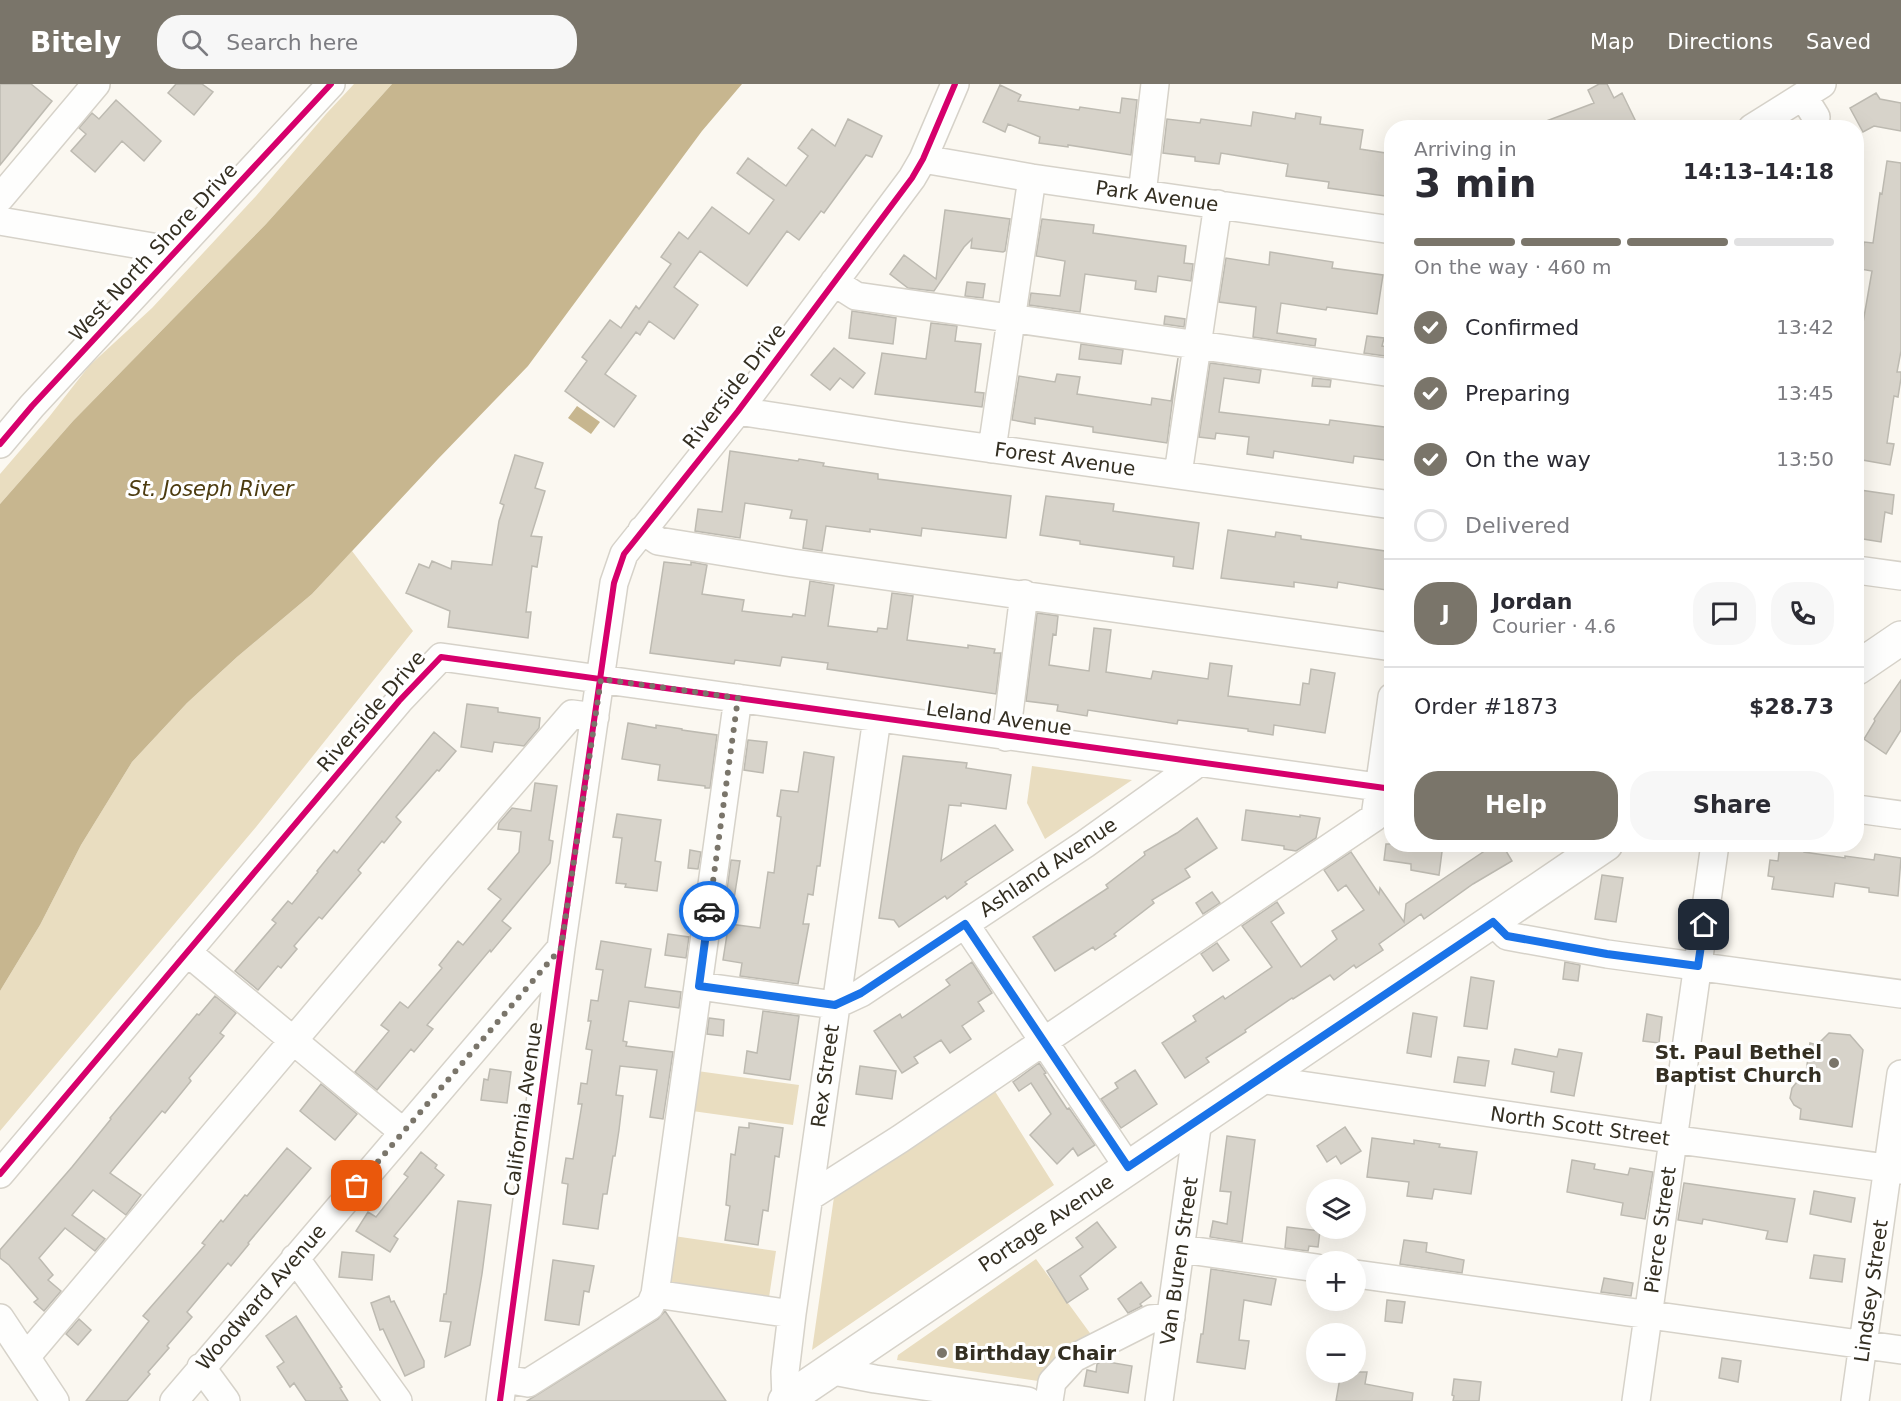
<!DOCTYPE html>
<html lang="en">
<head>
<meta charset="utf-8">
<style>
	:root { --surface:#fff; --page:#f7f7f7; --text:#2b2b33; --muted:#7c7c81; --line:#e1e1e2; --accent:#7a756a }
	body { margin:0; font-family:"DejaVu Sans",sans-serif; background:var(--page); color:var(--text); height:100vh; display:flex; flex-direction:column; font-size:22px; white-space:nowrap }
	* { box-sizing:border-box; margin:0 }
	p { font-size:20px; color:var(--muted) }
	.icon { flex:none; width:33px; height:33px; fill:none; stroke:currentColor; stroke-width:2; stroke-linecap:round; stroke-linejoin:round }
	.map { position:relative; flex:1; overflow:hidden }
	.drawer { position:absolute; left:1384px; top:36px; width:480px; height:732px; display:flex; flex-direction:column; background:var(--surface); border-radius:24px; box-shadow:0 6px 24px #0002 }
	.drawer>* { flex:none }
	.buttons { position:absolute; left:1306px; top:1095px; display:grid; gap:12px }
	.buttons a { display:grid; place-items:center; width:60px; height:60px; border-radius:50%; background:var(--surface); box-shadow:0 6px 24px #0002; font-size:30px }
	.pin { position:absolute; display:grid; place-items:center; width:51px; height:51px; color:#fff; margin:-26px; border-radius:12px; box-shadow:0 3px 9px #0006 }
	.courier { position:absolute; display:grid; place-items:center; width:60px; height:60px; margin:-30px; border:4px solid #1a73e8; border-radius:50%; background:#fff; color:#222; box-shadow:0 2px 8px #0007 }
	.summary em { font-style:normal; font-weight:600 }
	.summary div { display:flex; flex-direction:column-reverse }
	.summary { display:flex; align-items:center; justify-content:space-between; height:102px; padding:0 30px }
	h1 { font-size:39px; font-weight:600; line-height:45px }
	.bar { display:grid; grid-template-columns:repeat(4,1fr); gap:9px 6px; align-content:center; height:72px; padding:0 30px }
	.bar i { height:8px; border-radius:4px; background:var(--line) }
	.bar .on { background:var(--accent) }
	.bar p { grid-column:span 4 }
	.line { display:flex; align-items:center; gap:15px; padding:0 30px; border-top:2px solid var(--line) }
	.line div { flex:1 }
	.round { display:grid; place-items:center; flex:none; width:63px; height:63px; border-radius:24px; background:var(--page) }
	ol { padding:0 30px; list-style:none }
	li { display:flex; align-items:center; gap:18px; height:66px }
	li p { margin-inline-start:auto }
	li .icon { padding:6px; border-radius:50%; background:var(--accent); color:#fff; stroke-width:4 }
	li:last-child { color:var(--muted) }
	li i { width:33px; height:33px; border:3px solid var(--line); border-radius:50% }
	.button { display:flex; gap:12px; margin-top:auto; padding:12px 30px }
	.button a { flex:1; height:69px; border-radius:24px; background:var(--accent); color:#fff; font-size:24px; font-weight:600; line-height:69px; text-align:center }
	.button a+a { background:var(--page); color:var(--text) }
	header { display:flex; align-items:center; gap:36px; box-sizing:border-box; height:84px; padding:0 30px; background:var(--accent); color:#fff }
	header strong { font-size:28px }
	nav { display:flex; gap:33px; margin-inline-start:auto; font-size:21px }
	.search { width:420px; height:54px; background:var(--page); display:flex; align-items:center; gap:15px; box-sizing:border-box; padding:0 21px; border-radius:24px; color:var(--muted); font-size:22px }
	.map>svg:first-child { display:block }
</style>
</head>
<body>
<header>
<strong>Bitely</strong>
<div class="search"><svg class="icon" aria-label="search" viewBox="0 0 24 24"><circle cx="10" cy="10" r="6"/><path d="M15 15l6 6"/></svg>Search here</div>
<nav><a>Map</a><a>Directions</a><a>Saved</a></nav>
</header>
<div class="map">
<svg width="1901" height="1317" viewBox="0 0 1901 1317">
	<rect width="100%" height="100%" fill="#fbf8f1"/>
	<path fill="#e9ddc0" d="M354,0H392L266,140L73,337L0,420V390L49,333L89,282L152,224L256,112L326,30Z
		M352,467L413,547L256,743L0,1047V907L40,841L81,761L132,678L187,619L237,573L312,510Z
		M1032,682L1132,696L1045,755L1027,719Z
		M690,986L799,1001L793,1041L685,1026Z
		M991,1001L1054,1101L812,1266L835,1106Z
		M667,1151L776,1167L768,1220L659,1205Z
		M1036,1175L1095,1256L1045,1298L897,1276L898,1271Z"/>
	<path fill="#c7b68f" d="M392,0H742L702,47L528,282L438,375L312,510L237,573L187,619L132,678L81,761L40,841L0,907V420L73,337L266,140Z
		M577,322L600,338L591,350L568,334Z"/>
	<path fill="#d7d3ca" stroke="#bdbab1" stroke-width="1.5" d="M0,0H31L52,17L0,81Z
		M176,0H202L213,8L194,31L168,9Z
		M1599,0H1607L1614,14L1622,9L1639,44H1533V42L1594,19L1588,6Z
		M1000,1L1021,11L1018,17L1079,26L1080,23L1120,29L1122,14L1137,16L1131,71L1068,61V63L1039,59L1040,53L1008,40L1005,48L983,38Z
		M1876,9L1880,15L1901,19V47L1874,42L1863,48L1850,24Z
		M116,16L161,57L144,77L122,57L95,88L71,67L86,50L79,44L92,29L99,35Z
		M1253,28L1295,35L1296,29L1321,33L1320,40L1363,46L1360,65L1392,70V113L1328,104L1329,98L1286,92L1288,80L1221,69L1219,80L1195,77V73L1163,69L1167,35L1200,39L1201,35L1251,42Z
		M848,35L882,52L872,73L866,71L824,129L821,127L799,156L787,147L747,202L700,167L674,203L698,221L674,255L649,237L640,251L636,248L605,290L636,312L614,343L565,307L587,277L582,273L610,236L621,244L636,222L639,225L671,180L661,173L679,148L688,155L712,123L749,150L774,116L737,89L748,74L786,102L808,72L798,64L812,45L835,62Z
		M1887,77L1901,79V267L1897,288H1901V294L1898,313L1894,312L1887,359L1894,360L1890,381L1857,375V291L1860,274L1857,273L1872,187L1860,185L1864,158L1873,159L1880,109L1882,110Z
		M945,126L1010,135L1005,167L1003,168L971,164L972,155L964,163L934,207L908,204L890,190L904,171L936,195Z
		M1042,135L1094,141L1093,149L1186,162L1184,179L1193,180L1191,197L1158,192L1156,208L1135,205L1136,197L1085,190L1080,228L1029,221L1031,209L1060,212L1065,177L1036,172Z
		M1270,168L1333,178L1332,184L1383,191L1377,230L1327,223L1326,226L1281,219L1277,249L1316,255L1315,262L1253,253L1256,223L1219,218L1226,174L1269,181Z
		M967,198L985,200L983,214L965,212Z
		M852,227L896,234L893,260L849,254Z
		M1165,232L1185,235L1184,243L1164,240Z
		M931,239L957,242L955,257L981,260L975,308L984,309L982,323L875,310L882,269L926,275Z
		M1367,252L1384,254L1382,262L1392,263V273L1364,269Z
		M1081,260L1123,266L1121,280L1079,275Z
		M834,264L865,289L853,304L840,294L830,306L811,291Z
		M1178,274L1167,359L1093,348V343L1035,334V340L1012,336L1019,292L1055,298L1057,290L1080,293L1077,310L1151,321L1152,314L1171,317Z
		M1210,279L1261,286L1259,299L1224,294L1219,328L1329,341L1330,336L1392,344V377L1354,372L1353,379L1274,367L1273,374L1247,370L1249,353L1216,349L1215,355L1199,353Z
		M1313,294L1331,296L1330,303L1312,302Z
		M730,367L798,377L799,375L824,379L823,382L878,390V395L1011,412L1006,454L922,444L921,452L870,445V448L826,442L822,467L803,464L807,436L790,434L792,426L745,419L740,454L695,447L698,425L722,428Z
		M515,371L543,379L535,404L545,407L531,452L542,453L537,483L532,482L526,528H531L528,554L448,543L450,527L406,509L419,480L429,484L432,477L451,485L452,477L492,481L499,437L504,421L500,419Z
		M1860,406L1894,411L1892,430L1885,428L1881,458L1857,454V428Z
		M1046,412L1114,420L1113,427L1199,439L1193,485L1173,482L1174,473L1080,460V457L1040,451Z
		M1228,446L1275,453L1276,448L1301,452V455L1392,468L1386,506L1338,498L1337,504L1294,498V503L1221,494Z
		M664,478L691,481V478L707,481L702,510L744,516L742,527L792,533L793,530L805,532L810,497L834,501L828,542L877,548L878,544L887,545L892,509L913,512L907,556L968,564V561L995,565L994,569H1001L996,610L827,585L828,579L782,573L780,582L735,576L734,580L650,569Z
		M1037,529L1058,532L1056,551L1053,550L1049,581L1089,587L1094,544L1111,546L1106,588L1151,595L1153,587L1208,595L1210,579L1232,582L1228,612L1300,621L1303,599L1309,600L1311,585L1335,589L1325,649L1274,641L1273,651L1248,647V645L1178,636L1177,640L1088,626L1087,632L1057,627L1058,621L1026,617Z
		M1901,596V646L1886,670L1864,655L1875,637L1874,635Z
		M467,620L498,624V628L540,634L539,644L524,662L494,658L492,668L461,663Z
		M628,639L656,644V641L682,645V646L717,651L710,704H705V702L658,696L660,681L622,675Z
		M434,648L456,667L439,687L437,686L396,733L401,738L384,759L382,757L358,786L361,789L322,835L319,833L294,862L297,865L281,884L278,882L258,906L235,887L276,839L272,836L288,817L292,820L318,788L317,787L334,766L337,769Z
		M748,656L767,658L763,689L744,686Z
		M804,668L834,673L820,782H817L813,811L808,810L803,840H809L798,900L740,892L742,879L723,876L728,844L722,843L731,776L740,777L730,840L760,844L768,788L774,789L781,733L777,732L781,706L798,708Z
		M903,672L967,679L966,684L1011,691L1006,725L961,719V722L949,721L941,777L995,741L1013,766L965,798L967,800L947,815L945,812L899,843L894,836L879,834Z
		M535,699L557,702L549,756L553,757L550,779L502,837L511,844L491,868L490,866L427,941L433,945L414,968L411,965L377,1006L355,988L389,947L381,941L400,918L408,924L442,884L439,881L458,857L463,861L501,815L488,805L519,768L521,748L498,745L499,739L512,724L531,727Z
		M1246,726L1300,733V731L1320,734L1316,754L1296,767L1284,765V762L1242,756Z
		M617,730L661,736L655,777L661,778L657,807L625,803L626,800L616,799L622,754L613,753Z
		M1197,734L1217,764L1185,785L1190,793L1152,816L1154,819L1114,850L1116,852L1095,866L1093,863L1055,887L1033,853L1108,804L1106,801L1145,771L1144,768L1177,749Z
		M1386,760H1443L1439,791L1411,786V780L1384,776Z
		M1495,760H1502L1512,777L1473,800L1424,835L1421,830L1379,860L1383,866L1356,884L1354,881L1334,896L1330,891L1293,915L1292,914L1245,946L1246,948L1206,974L1209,978L1185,994L1162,959L1196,937L1193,932L1223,912L1225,915L1272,883L1242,842L1277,818L1284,829L1271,838L1301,883L1337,855L1332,847L1364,826L1346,801L1338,807L1324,786L1351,768L1379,810L1380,804L1404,838L1406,820Z
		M1780,760H1805L1804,768L1845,774V772L1874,776L1875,770L1901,774L1898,812L1869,808V804L1835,799L1833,813L1772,805L1774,793L1768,792L1770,776L1778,777Z
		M690,766L701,768L698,785L688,784Z
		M1602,791L1623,794L1616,838L1595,835Z
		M1212,808L1220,819L1203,830L1196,819Z
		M668,850L689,853L686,874L665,871Z
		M601,857L651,865L645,903L681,908L679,924L629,917L623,957L627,958L626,962L673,968L663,1035L650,1033L657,986L620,982L616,1011L623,1012L619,1046L615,1072H613L607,1110H603L598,1145L563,1140L568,1100L562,1099L566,1074L573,1075L582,1020H578L581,999L587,1000L592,966L586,965L591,937H588L591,916L598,917L603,886L596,885Z
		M1217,859L1229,876L1213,887L1201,870Z
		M972,878L992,909L978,918L984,927L962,942L971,955L950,969L941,956L914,973L918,979L902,989L874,947L900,930L902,934L950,901L946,896Z
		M1565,878L1580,881L1578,897L1563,895Z
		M1471,893L1494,897L1487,945L1464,942Z
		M215,912L236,929L220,949L224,952L189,994L191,997L165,1029L162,1027L110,1089L141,1111L126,1131L93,1106L72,1131L105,1155L95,1167L65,1144L39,1174L53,1191L48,1196L61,1207L44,1227L34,1218L38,1215L9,1181L0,1174V1166L72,1083L111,1035L110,1034L197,930L199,931Z
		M763,927L799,932L790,996L744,989L747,967L757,969Z
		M1413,929L1437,933L1431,973L1407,969Z
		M1647,930L1662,933L1659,959L1643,957Z
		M709,934L724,936L723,952L707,950Z
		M1829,949L1850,951L1863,966L1852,1043L1800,1035L1801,1025L1794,1021L1790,1014L1792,1004L1797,998L1805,996L1810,959L1817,961Z
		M1515,965L1557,973L1559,965L1582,969L1574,1012L1551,1008L1554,988L1512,980Z
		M1458,973L1489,977L1485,1002L1454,998Z
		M1039,979L1046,989L1044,990L1067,1025L1069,1024L1095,1061L1078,1072L1073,1064L1057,1080L1030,1051L1051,1030L1031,999L1019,1007L1013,998Z
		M860,982L896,987L892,1015L856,1010Z
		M490,985L511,988L507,1019L481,1016L484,995L488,996Z
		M1135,986L1157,1020L1121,1044L1101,1015L1118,1004L1115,999Z
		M321,1000L357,1030L335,1056L300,1027Z
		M749,1039L783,1044L779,1073L775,1072L768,1127L763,1126L758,1161L725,1156L730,1122L726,1121L731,1070L735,1071L739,1043L749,1044Z
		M1345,1043L1361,1067L1341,1080L1336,1072L1327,1078L1317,1062Z
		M1227,1052L1255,1056L1242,1158L1210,1153L1213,1137L1227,1140L1231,1108L1220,1107Z
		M1372,1054L1414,1060V1056L1440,1060L1439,1063L1477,1068L1471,1110L1434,1105L1432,1115L1407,1112L1409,1098L1367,1093Z
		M287,1064L311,1084L248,1159L249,1160L231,1182L228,1179L187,1228L192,1233L167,1262L169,1264L148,1288L150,1290L127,1317H86L149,1237L143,1232L205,1161L202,1159L221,1136L223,1138L245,1111L247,1112Z
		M421,1068L437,1081L435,1084L444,1091L394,1152L398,1155L390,1168L356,1147L368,1128L376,1133L408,1093L404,1090Z
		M1572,1076L1595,1080L1594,1085L1628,1091L1630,1084L1653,1088L1645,1135L1621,1131L1623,1119L1567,1108Z
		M1684,1099L1795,1115L1787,1158L1766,1155L1768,1147L1703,1135L1702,1140L1678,1136Z
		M1814,1107L1855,1114L1851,1138L1810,1130Z
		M458,1117L491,1121L482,1190L470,1261L445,1273L451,1238L440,1237L444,1210H446Z
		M1097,1138L1116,1163L1080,1192L1088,1205L1067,1219L1047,1187L1083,1163L1076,1154Z
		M1287,1143L1320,1147L1318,1163L1309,1162L1308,1167L1285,1164Z
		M1404,1156L1427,1159L1426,1168L1464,1176L1462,1189L1400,1180Z
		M342,1168L374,1171L372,1196L339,1193Z
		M1814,1171L1845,1175L1842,1198L1810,1194Z
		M553,1176L594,1182L589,1208L584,1207L579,1241L545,1236Z
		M1211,1185L1276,1195L1271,1221L1244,1216L1239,1256L1249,1257L1245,1285L1197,1278L1201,1250H1203Z
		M1604,1194L1633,1199L1631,1212L1601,1208Z
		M1141,1198L1151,1212L1140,1220L1142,1222L1128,1229L1118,1215Z
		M389,1212L391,1218L394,1217L424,1277V1283L405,1292L383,1245L380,1246L371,1219Z
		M1387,1216L1405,1218L1402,1239L1385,1237Z
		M665,1227L726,1317H527L658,1235Z
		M296,1232L342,1303L340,1304L348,1317H306L294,1299L290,1303L277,1283L284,1278L266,1252Z
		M79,1235L91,1246L78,1261L66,1250Z
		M1722,1274L1741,1277L1738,1298L1719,1294Z
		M1102,1277L1132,1282L1128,1309L1084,1302L1087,1286L1096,1288L1097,1280Z
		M1341,1288H1367L1365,1300L1413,1309L1412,1317H1336Z
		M1454,1295L1481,1298L1479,1317H1453L1454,1312L1452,1311Z"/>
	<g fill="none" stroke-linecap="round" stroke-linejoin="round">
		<defs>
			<path id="minor" d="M1803,12L1816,33L1814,44
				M1752,44L1822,0
				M923,75L1032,94L1392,146
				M1142,110L1155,0
				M0,114L96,0
				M0,137L176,167
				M834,198L856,212L1392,289
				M738,327L901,352L1392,421
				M0,360L32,322L331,0
				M992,365L1032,94
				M1178,390L1218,120
				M642,446L658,457L793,479L1392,563
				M1857,486L1901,492
				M1006,653L1024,510
				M1857,725L1901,731
				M1493,838L1507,852L1607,870L1901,910
				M965,840L1128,1083
				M187,868L403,1048
				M699,902L835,921L861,909L965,840L1085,760L1198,679
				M1259,995L1663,1054L1901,1086
				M0,1090L399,617L441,573L1392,705
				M809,1113L900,1055L1277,799L1375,733L1392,613
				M1181,1165L1317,1184
				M295,1174L398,1317
				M1356,1190L1901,1266
				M655,1210L792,1230
				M0,1234L55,1317
				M26,1273L439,784L572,630L595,633
				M201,1283L226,1317
				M828,1286L875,1295L1028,1317
				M504,1295L528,1299L650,1222L655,1210L738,614
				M786,1316L785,1288L792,1230L877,634
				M174,1317L561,864
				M500,1317L561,864L614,499L624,470L738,327L912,94L923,75L955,0
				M1049,1317L1052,1298L1074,1274L1151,1235L1171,1233
				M1159,1317L1198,1036
				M1636,1317L1715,760
				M1855,1317L1901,990"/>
			<path id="major" d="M1857,584L1901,554
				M785,1317L1606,760"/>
		</defs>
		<use href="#minor" stroke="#d6d2c9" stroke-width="30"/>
		<use href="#major" stroke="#d6d2c9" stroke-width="36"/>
		<use href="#minor" stroke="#fefefd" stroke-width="27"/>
		<use href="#major" stroke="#fefefd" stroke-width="33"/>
		<defs>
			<path id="cycleway" d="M0,360L32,322L331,0
				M0,1090L399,617L441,573L1392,705
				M500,1317L561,864L614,499L624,470L738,327L912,94L923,75L955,0"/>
		</defs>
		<use href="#cycleway" stroke="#fff" stroke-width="10"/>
		<use href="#cycleway" stroke="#d6006c" stroke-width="6"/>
	</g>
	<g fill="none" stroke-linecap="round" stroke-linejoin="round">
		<path stroke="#7a756a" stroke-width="6" stroke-dasharray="0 10.8" d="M357,1102L561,864L601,595L738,614L709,827"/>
		<path stroke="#1a73e8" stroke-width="8" d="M709,827L699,902L835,921L861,909L965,840L1128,1083L1493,838L1507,852L1607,870L1698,882L1704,841"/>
	</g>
	<g fill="#7a756a" stroke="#fff" stroke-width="2">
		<circle cx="1834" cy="979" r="6"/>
		<circle cx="942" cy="1269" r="6"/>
	</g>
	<g text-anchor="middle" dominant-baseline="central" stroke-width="6" stroke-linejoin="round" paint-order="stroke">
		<g font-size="20" fill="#342f22" stroke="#fff">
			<text transform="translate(1157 112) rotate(8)">Park Avenue</text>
			<text transform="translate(153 168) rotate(-47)">West North Shore Drive</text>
			<text transform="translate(734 302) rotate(-52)">Riverside Drive</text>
			<text transform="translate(1065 375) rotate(8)">Forest Avenue</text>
			<text transform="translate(371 627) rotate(-49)">Riverside Drive</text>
			<text transform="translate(999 634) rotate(8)">Leland Avenue</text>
			<text transform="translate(1048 783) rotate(-34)">Ashland Avenue</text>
			<text transform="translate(825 992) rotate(-82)">Rex Street</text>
			<text transform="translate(523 1025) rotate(-82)">California Avenue</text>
			<text transform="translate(1580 1042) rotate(8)">North Scott Street</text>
			<text transform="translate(1046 1139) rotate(-34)">Portage Avenue</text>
			<text transform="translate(1660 1146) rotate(-82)">Pierce Street</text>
			<text transform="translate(1179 1177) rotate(-82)">Van Buren Street</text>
			<text transform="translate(1871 1207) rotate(-82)">Lindsey Street</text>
			<text transform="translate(261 1213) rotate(-49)">Woodward Avenue</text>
		</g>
		<g font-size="20" font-weight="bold" fill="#342f22" stroke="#fff" text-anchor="end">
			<text x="1822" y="968">St. Paul Bethel<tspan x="1822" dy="23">Baptist Church</tspan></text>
			<text x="954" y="1269" text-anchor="start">Birthday Chair</text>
		</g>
		<g font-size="21" font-style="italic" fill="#4c3b0f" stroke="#fff">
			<text x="211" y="405">St. Joseph River</text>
		</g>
	</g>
</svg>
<div class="buttons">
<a><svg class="icon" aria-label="layers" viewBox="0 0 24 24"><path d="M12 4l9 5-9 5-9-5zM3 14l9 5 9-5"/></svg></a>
<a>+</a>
<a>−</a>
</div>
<div class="pin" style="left:357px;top:1102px;background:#ea580c"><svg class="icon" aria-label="bag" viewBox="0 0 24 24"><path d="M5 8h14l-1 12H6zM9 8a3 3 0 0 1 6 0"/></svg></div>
<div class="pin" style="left:1704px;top:841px;background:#1f2937"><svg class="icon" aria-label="home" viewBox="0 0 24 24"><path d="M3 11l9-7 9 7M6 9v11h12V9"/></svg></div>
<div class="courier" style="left:709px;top:827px"><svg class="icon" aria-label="car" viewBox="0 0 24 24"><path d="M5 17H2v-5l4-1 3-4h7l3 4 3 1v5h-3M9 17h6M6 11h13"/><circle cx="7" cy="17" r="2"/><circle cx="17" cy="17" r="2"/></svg></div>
<section class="drawer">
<div class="summary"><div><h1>3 min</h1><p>Arriving in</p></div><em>14:13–14:18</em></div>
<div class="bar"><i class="on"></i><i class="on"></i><i class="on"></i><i></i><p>On the way · 460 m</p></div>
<ol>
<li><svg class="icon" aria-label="check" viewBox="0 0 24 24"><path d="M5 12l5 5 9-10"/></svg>Confirmed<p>13:42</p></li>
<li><svg class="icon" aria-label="check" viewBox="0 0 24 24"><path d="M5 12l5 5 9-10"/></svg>Preparing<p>13:45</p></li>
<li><svg class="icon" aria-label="check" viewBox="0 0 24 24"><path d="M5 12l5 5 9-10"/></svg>On the way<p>13:50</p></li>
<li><i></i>Delivered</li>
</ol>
<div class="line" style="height:108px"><b class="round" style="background:var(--accent);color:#fff">J</b><div><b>Jordan</b><p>Courier · 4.6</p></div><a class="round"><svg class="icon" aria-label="chat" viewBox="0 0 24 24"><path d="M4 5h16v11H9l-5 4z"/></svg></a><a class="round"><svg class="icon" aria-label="phone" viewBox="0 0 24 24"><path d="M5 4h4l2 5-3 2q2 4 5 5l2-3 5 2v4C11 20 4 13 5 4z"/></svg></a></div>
<div class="line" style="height:78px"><div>Order #1873</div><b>$28.73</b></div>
<div class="button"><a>Help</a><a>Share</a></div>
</section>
</div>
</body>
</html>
